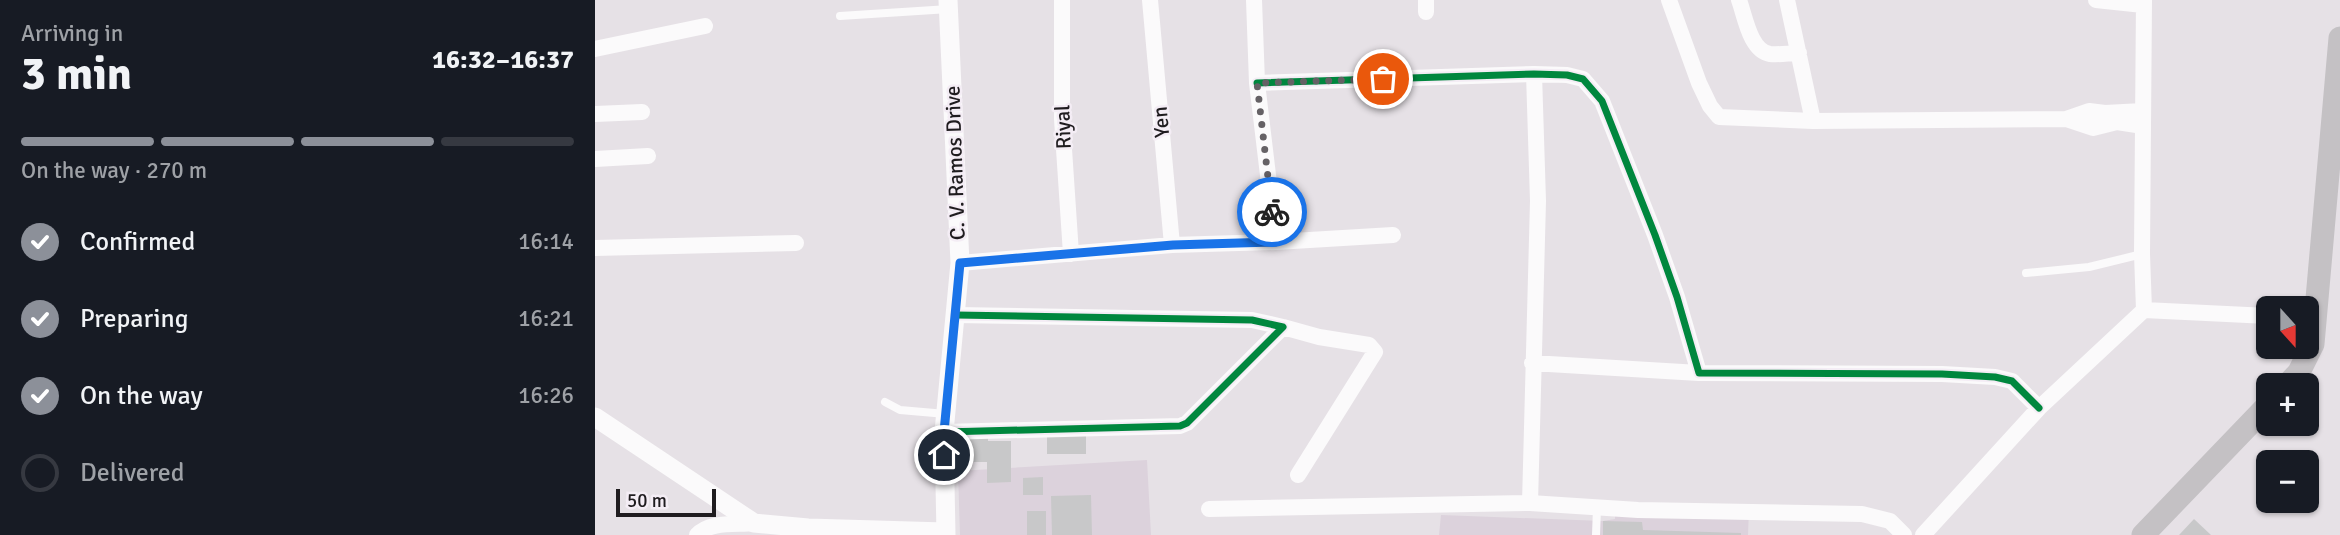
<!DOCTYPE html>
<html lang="en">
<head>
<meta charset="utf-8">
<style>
	:root { --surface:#171b24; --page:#20242c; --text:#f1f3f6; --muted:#9ea1a6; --line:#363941; --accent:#8c9099 }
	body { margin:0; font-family:Signika,sans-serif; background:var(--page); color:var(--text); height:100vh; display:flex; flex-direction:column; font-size:26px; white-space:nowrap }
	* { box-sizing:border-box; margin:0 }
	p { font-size:23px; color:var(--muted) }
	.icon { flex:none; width:38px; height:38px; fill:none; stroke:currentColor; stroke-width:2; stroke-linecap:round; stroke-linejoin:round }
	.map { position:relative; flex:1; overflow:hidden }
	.side { display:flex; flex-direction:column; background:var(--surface); width:595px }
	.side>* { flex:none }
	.needle { width:46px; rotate:159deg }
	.tools { position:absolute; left:1661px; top:296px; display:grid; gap:14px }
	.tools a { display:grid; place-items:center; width:63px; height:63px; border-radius:10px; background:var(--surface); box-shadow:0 2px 5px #0004; font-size:35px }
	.scale { position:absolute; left:21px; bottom:18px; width:100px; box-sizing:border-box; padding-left:7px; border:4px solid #1f1c1f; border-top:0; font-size:19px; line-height:24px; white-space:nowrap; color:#1f1c1f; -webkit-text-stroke:5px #f4edf5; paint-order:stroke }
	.pin { position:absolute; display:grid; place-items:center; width:60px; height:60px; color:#fff; margin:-30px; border:4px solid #fff; border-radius:50%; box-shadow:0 2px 7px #0007 }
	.courier { position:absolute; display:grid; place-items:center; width:70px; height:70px; margin:-35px; border:5px solid #1a73e8; border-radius:50%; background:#fff; color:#222; box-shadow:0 2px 9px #0007 }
	.headline em { font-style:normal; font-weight:700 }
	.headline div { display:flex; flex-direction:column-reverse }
	.headline { display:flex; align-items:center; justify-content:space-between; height:119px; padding:0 21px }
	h1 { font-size:46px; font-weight:700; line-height:52px }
	.bar { display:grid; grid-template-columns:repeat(4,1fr); gap:10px 7px; align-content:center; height:84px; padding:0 21px }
	.bar i { height:9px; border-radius:5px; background:var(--line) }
	.bar .on { background:var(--accent) }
	.bar p { grid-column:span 4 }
	ol { padding:0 21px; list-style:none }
	li { display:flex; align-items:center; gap:21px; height:77px }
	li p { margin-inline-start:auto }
	li .icon { padding:7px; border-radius:50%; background:var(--accent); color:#fff; stroke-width:4 }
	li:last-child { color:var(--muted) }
	li i { width:38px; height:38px; border:4px solid var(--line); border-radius:50% }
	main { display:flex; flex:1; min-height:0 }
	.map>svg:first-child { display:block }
</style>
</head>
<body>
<main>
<section class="side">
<div class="headline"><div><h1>3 min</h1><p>Arriving in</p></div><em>16:32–16:37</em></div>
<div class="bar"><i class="on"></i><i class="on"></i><i class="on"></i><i></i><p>On the way · 270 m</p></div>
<ol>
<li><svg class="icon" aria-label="check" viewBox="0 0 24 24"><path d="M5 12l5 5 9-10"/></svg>Confirmed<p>16:14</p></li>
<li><svg class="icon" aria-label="check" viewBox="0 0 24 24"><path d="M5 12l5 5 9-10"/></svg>Preparing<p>16:21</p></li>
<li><svg class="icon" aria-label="check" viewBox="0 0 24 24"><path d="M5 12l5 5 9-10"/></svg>On the way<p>16:26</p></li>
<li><i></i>Delivered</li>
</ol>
</section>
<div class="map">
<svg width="1745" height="535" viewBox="0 0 1745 535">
	<rect width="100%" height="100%" fill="#e6e1e6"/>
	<path fill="#dcd2dc" d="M552,460L556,535H365L363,471Z
		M1020,508H1154L1153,535H844L846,515L1008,521L1020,519Z"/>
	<path fill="#c8c8c9" d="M452,434H491V454H452Z
		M393,435V441H416V482L392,483V462H368V436Z
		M448,477V495H428V478Z
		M496,495L497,535H457L456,496Z
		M432,511H451V535H432Z
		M1599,519L1616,535H1584Z
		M1008,521L1047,522L1048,530L1146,533V535H1008Z"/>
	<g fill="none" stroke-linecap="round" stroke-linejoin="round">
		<path stroke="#fbfafb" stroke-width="8" d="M245,16L354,9
			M1431,273L1494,267L1547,254
			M290,402L305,410L351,414
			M1001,535L1002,508"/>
		<path stroke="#fbfafb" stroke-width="16" d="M467,0V119L476,254
			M555,0L577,245
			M659,0L662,83L681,242
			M1074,0L1104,83L1115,106L1124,117L1218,121L1471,119L1494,111L1510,113L1548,111
			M1144,0C1150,16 1155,51 1175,54C1184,55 1195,53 1204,53
			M1192,0L1218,121
			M1501,0L1548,5
			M1549,0L1547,254L1549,310
			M831,12V0
			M0,49L110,26
			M662,83L939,74L972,75L988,79L1007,101L1060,235L1082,297L1104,373L1347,374L1400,377L1417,381L1444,408
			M0,114L47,112
			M1471,119L1498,128L1522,122L1548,126
			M0,159L53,156
			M0,248L201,243
			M365,263L577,245L681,242L798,235
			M688,327L724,337L774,345L780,352L703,475
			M937,363L1104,373
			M349,432L585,426L592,423L688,327L657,320L361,315
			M935,503L943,201L939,74
			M614,509L935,503L1043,510L1267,514L1295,521L1309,535
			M102,535C115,521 141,525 159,523
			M1328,535L1444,408L1549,310L1673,316"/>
		<path stroke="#fbfafb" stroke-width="19" d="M0,417L159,523L213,528L350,532
			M351,535L349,432L365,263L353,0"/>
		<path stroke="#c4c1c4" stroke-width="23" d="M1692,385L1704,372L1718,344L1745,38
			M1548,535L1673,405"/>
		<defs>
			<path id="cycleway" d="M662,83L939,74L972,75L988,79L1007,101L1060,235L1082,297L1104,373L1347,374L1400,377L1417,381L1444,408
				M349,432L585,426L592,423L688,327L657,320L361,315"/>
		</defs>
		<use href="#cycleway" stroke="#f4edf5" stroke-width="11"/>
		<use href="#cycleway" stroke="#00873e" stroke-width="7"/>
	</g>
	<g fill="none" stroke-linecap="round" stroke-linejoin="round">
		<path stroke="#656165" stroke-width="7" stroke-dasharray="0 12.6" d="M677,212L662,83L788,79"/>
		<path stroke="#1a73e8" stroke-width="9" d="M349,455V432L365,263L578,245L681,242L677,212"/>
	</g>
	<g text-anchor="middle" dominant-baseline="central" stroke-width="5" stroke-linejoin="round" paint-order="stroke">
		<g font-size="21" fill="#1f1c1f" stroke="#f4edf5">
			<text transform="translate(566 122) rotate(-95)">Yen</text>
			<text transform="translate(468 127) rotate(-92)">Riyal</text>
			<text transform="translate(360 163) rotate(-92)">C. V. Ramos Drive</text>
		</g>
	</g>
</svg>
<div class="tools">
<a><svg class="needle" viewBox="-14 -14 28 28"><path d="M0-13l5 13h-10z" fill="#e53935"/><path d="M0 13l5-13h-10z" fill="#9ea1a6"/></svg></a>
<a>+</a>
<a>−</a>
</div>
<div class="scale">50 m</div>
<div class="pin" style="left:788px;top:79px;background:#ea580c"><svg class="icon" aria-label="bag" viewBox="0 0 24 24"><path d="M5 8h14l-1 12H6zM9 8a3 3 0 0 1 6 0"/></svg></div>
<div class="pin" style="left:349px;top:455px;background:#1f2937"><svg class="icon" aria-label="home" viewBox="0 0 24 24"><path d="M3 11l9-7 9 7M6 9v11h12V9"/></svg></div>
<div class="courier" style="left:677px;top:212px"><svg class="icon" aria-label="bike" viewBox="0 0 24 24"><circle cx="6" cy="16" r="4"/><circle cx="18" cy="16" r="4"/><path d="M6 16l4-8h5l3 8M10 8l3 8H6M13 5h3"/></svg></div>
</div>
</main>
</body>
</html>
